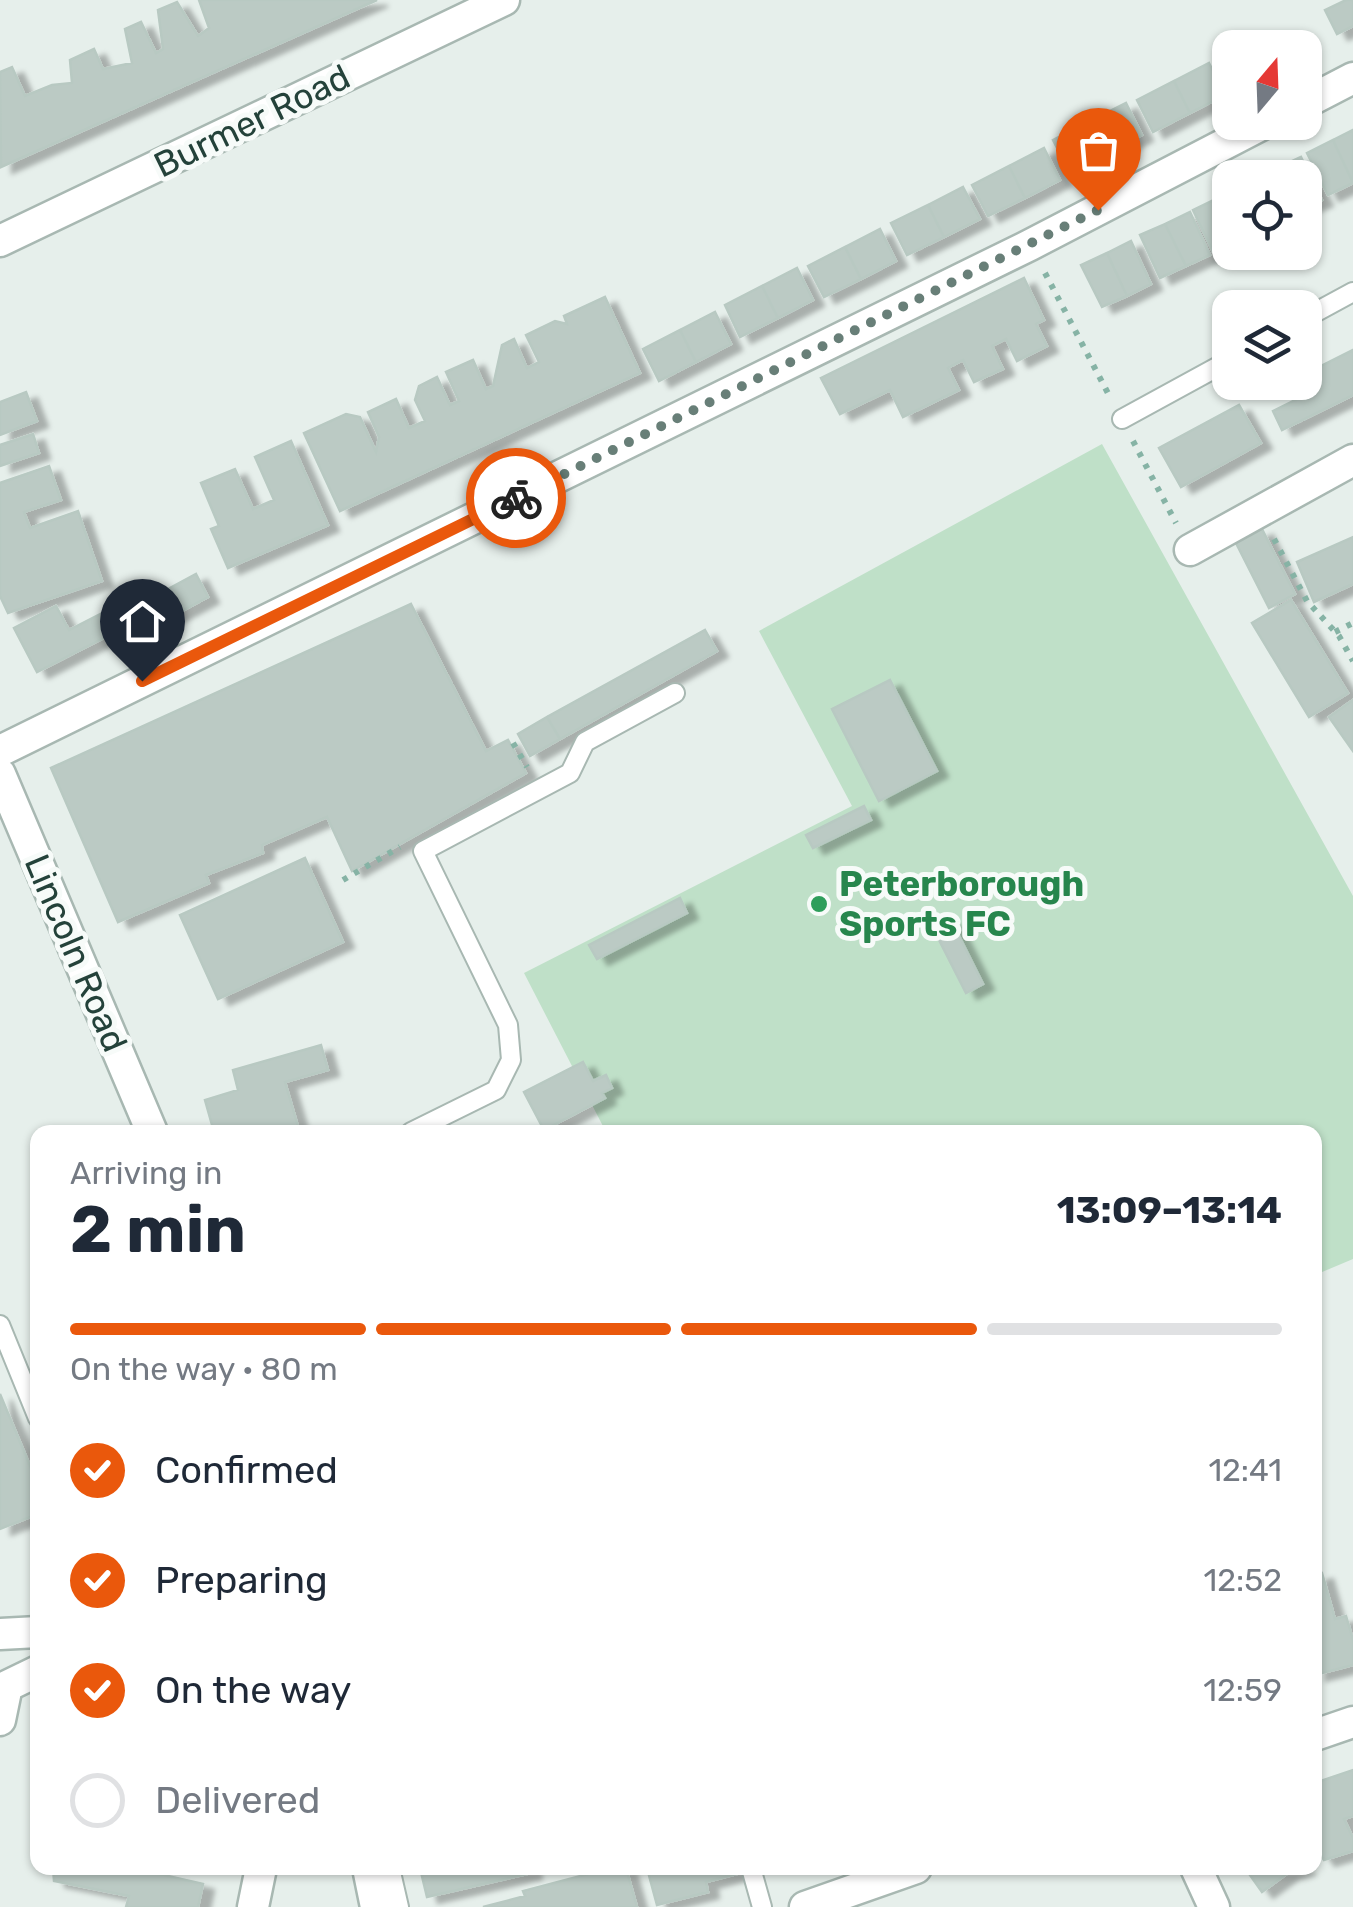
<!DOCTYPE html>
<html lang="en">
<head>
<meta charset="utf-8">
<style>
	:root { --surface:#fff; --page:#f2f2f3; --text:#1f2937; --muted:#747a83; --line:#e0e1e3; --accent:#ea580c }
	body { margin:0; font-family:Rubik,sans-serif; background:var(--page); color:var(--text); height:100vh; display:flex; flex-direction:column; font-size:38px; white-space:nowrap }
	* { box-sizing:border-box; margin:0 }
	p { font-size:32px; color:var(--muted) }
	.icon { flex:none; width:55px; height:55px; fill:none; stroke:currentColor; stroke-width:2; stroke-linecap:round; stroke-linejoin:round }
	.map { position:relative; flex:1; overflow:hidden }
	.panel { position:absolute; left:30px; top:1125px; width:1292px; height:750px; display:flex; flex-direction:column; background:var(--surface); border-radius:20px; box-shadow:0 2px 8px #0004 }
	.panel>* { flex:none }
	.needle { width:65px; rotate:19deg }
	.controls { position:absolute; left:1212px; top:30px; display:grid; gap:20px }
	.controls a { display:grid; place-items:center; width:110px; height:110px; border-radius:20px; background:var(--surface); box-shadow:0 2px 8px #0004; font-size:50px }
	.pin { position:absolute; display:grid; place-items:center; width:85px; height:85px; color:#fff; margin:-102px -42px; border-radius:50% 50% 50% 0; rotate:-45deg; box-shadow:0 0 10px #0007 }
	.pin .icon { rotate:45deg }
	.courier { position:absolute; display:grid; place-items:center; width:100px; height:100px; margin:-50px; border:8px solid #ea580c; border-radius:50%; background:#fff; color:#222; box-shadow:0 2px 12px #0007 }
	.summary em { font-style:normal; font-weight:700 }
	.summary div { display:flex; flex-direction:column-reverse }
	.summary { display:flex; align-items:center; justify-content:space-between; height:170px; padding:0 40px }
	h1 { font-size:65px; font-weight:700; line-height:75px }
	.bar { display:grid; grid-template-columns:repeat(4,1fr); gap:15px 10px; align-content:center; height:120px; padding:0 40px }
	.bar i { height:12px; border-radius:8px; background:var(--line) }
	.bar .on { background:var(--accent) }
	.bar p { grid-column:span 4 }
	ol { padding:0 40px; list-style:none }
	li { display:flex; align-items:center; gap:30px; height:110px }
	li p { margin-inline-start:auto }
	li .icon { padding:10px; border-radius:50%; background:var(--accent); color:#fff; stroke-width:4 }
	li:last-child { color:var(--muted) }
	li i { width:55px; height:55px; border:5px solid var(--line); border-radius:50% }
	.map>svg:first-child { display:block }
</style>
</head>
<body>
<div class="map">
<svg width="1353" height="1907" viewBox="0 0 1353 1907">
	<defs>
		<filter id="shadow"><feDropShadow dx="11" dy="6" stdDeviation="2.5" flood-color="#0004"/></filter>
	</defs>
	<rect width="100%" height="100%" fill="#e6efeb"/>
	<path fill="#bfe0c8" d="M1102,444L1353,896V1259L1315,1275V1132H606L524,973L852,806L759,631Z"/>
	<path fill="#bbcac4" stroke="#b8c9c2" stroke-width="2.5" filter="url(#shadow)" d="M199,0H377L1,167L0,72L12,67L25,96L52,85L72,83L70,60L94,49L103,69L132,63L125,29L141,22L156,53L163,49L158,10L177,2L198,36L209,28Z
		M1346,0H1353V26L1337,34L1325,10Z
		M1209,63L1225,95L1190,113L1174,81Z
		M1174,81L1190,113L1153,132L1137,100Z
		M1126,103L1142,135L1107,153L1090,121Z
		M1090,121L1107,153L1069,171L1053,140Z
		M1353,130V183L1333,140Z
		M1333,140L1353,183L1328,195L1307,153Z
		M1044,148L1060,180L1025,198L1009,166Z
		M1301,157L1322,200L1305,207V178H1282L1277,168Z
		M1009,166L1025,198L988,216L972,185Z
		M963,187L980,219L944,237L928,205Z
		M1218,198L1230,222V245L1213,252L1193,210Z
		M928,205L944,237L907,255L891,223Z
		M1190,212L1210,255L1186,266L1165,224Z
		M1165,224L1186,266L1160,278L1140,235Z
		M880,229L896,261L861,279L845,247Z
		M1131,241L1151,284L1127,296L1107,253Z
		M845,247L861,279L824,297L808,266Z
		M1107,253L1127,296L1102,307L1081,265Z
		M797,268L813,300L778,318L762,286Z
		M1024,278L1044,320L1036,324L1047,346L1017,361L1006,339L992,346L1003,369L974,382L963,360L948,368L959,390L903,417L890,390L840,414L821,378Z
		M762,286L778,318L740,337L725,305Z
		M605,297L640,373L340,511L304,433L346,414L360,417L376,452L379,437L368,412L396,399L409,428L425,421L415,400L419,386L437,377L450,405L459,401L446,372L473,360L486,389L493,386L502,345L514,339L527,368L539,362L526,335L555,321L567,324L564,316Z
		M715,312L731,344L696,362L680,330Z
		M680,330L696,362L659,381L643,349Z
		M1353,350V395L1282,430L1273,411L1297,399L1289,382H1305V374Z
		M26,392L37,421L0,435V402Z
		M1239,405L1261,443L1181,487L1159,448Z
		M33,434L39,453L0,466V445Z
		M291,441L328,525L228,568L211,529L219,526L201,483L235,469L253,509L274,500L255,457Z
		M49,466L61,500L24,512L30,528L78,511L102,581L8,613L0,596V483Z
		M1262,529L1295,594L1269,608L1236,543Z
		M1353,537V584L1314,602L1297,562Z
		M196,574L208,597L169,618L157,595Z
		M1291,600L1348,693L1309,717L1252,623Z
		M122,603L133,623L37,672L14,628L56,606L69,630Z
		M411,604L486,751L508,740L526,773L352,871L327,817L262,845L263,853L206,875L209,883L118,922L51,768Z
		M705,630L717,651L560,739L547,717Z
		M890,680L937,771L879,801L832,709Z
		M1353,700V751L1329,717Z
		M547,717L560,739L530,756L518,734Z
		M864,806L871,820L813,848L806,835Z
		M305,858L343,942L218,999L180,915Z
		M680,898L687,913L597,959L589,945Z
		M951,920L983,984L966,993L933,928Z
		M321,1045L328,1070L285,1082L299,1130L214,1132L205,1100L238,1090L233,1070Z
		M583,1062L593,1081L606,1075L612,1088L602,1093L605,1098L544,1130L524,1092Z
		M0,1394L38,1485V1514L0,1529Z
		M1322,1573L1335,1619L1346,1616L1353,1640V1665L1315,1675V1575Z
		M1353,1770V1816L1344,1819L1353,1838V1851L1324,1860L1315,1847V1783Z
		M53,1868H133L203,1884L198,1907H126L129,1896L54,1881Z
		M420,1868H530L531,1873L427,1897Z
		M611,1868H626L637,1907H483L525,1896L523,1891Z
		M647,1868H743L744,1872L706,1882L708,1892L657,1905Z
		M1245,1868H1305L1288,1873L1262,1892Z"/>
	<g fill="none" stroke-linecap="round" stroke-linejoin="round">
		<defs>
			<path id="service" d="M1305,318L1353,292
				M1122,419L1230,360
				M411,1132L496,1090L511,1060L508,1025L423,851L570,773L585,742L675,693
				M0,1325L38,1418
				M390,1868L399,1907
				M751,1868L762,1907"/>
			<path id="minor" d="M1305,103L1353,78
				M0,241L504,0
				M1190,550L1353,460
				M0,751L1030,245L1267,122
				M0,1634L38,1632
				M0,1720L7,1686L38,1671
				M1196,1868L1214,1907"/>
			<path id="tertiary" d="M0,774L152,1132
				M1315,1735L1353,1722
				M368,1868L376,1907
				M253,1907L261,1868
				M805,1907L916,1868"/>
		</defs>
		<use href="#service" stroke="#a8b8b2" stroke-width="22"/>
		<use href="#minor" stroke="#a8b8b2" stroke-width="35"/>
		<use href="#tertiary" stroke="#a8b8b2" stroke-width="35"/>
		<path stroke="#86b3a5" stroke-width="6" stroke-dasharray="5 8" stroke-linecap="butt" d="M1045,273L1111,399
			M1133,441L1176,523
			M1274,539L1307,601L1339,636L1353,661
			M1335,632L1353,623
			M513,743L527,767
			M343,880L400,847"/>
		<use href="#service" stroke="#fff" stroke-width="18"/>
		<use href="#minor" stroke="#fff" stroke-width="30"/>
		<use href="#tertiary" stroke="#fff" stroke-width="30"/>
	</g>
	<g fill="none" stroke-linecap="round" stroke-linejoin="round">
		<path stroke="#687f78" stroke-width="10" stroke-dasharray="0 18" d="M516,498L1098,210"/>
		<path stroke="#ea580c" stroke-width="12" d="M142,681L516,498"/>
	</g>
	<circle fill="#2e9e5b" stroke="#f7fbf9" stroke-width="4" cx="819" cy="904" r="10"/>
	<g text-anchor="middle" dominant-baseline="central" stroke-width="10" stroke-linejoin="round" paint-order="stroke">
		<g font-size="35" fill="#24423a" stroke="#f7fbf9">
			<text transform="translate(252 121) rotate(-26)">Burmer Road</text>
			<text transform="translate(76 953) rotate(67)">Lincoln Road</text>
		</g>
		<g font-size="35" font-weight="bold" fill="#27864d" stroke="#f7fbf9" text-anchor="start">
			<text x="839" y="884">Peterborough<tspan x="839" dy="40">Sports FC</tspan></text>
		</g>
	</g>
</svg>
<div class="controls">
<a><svg class="needle" viewBox="-14 -14 28 28"><path d="M0-13l5 13h-10z" fill="#e53935"/><path d="M0 13l5-13h-10z" fill="#747a83"/></svg></a>
<a><svg class="icon" aria-label="locate" viewBox="0 0 24 24"><circle cx="12" cy="12" r="6"/><path d="M12 2v4M12 18v4M2 12h4M18 12h4"/></svg></a>
<a><svg class="icon" aria-label="layers" viewBox="0 0 24 24"><path d="M12 4l9 5-9 5-9-5zM3 14l9 5 9-5"/></svg></a>
</div>
<div class="pin" style="left:1098px;top:210px;background:#ea580c"><svg class="icon" aria-label="bag" viewBox="0 0 24 24"><path d="M5 8h14l-1 12H6zM9 8a3 3 0 0 1 6 0"/></svg></div>
<div class="pin" style="left:142px;top:681px;background:#1f2937"><svg class="icon" aria-label="home" viewBox="0 0 24 24"><path d="M3 11l9-7 9 7M6 9v11h12V9"/></svg></div>
<div class="courier" style="left:516px;top:498px"><svg class="icon" aria-label="bike" viewBox="0 0 24 24"><circle cx="6" cy="16" r="4"/><circle cx="18" cy="16" r="4"/><path d="M6 16l4-8h5l3 8M10 8l3 8H6M13 5h3"/></svg></div>
<section class="panel">
<div class="summary"><div><h1>2 min</h1><p>Arriving in</p></div><em>13:09–13:14</em></div>
<div class="bar"><i class="on"></i><i class="on"></i><i class="on"></i><i></i><p>On the way · 80 m</p></div>
<ol>
<li><svg class="icon" aria-label="check" viewBox="0 0 24 24"><path d="M5 12l5 5 9-10"/></svg>Confirmed<p>12:41</p></li>
<li><svg class="icon" aria-label="check" viewBox="0 0 24 24"><path d="M5 12l5 5 9-10"/></svg>Preparing<p>12:52</p></li>
<li><svg class="icon" aria-label="check" viewBox="0 0 24 24"><path d="M5 12l5 5 9-10"/></svg>On the way<p>12:59</p></li>
<li><i></i>Delivered</li>
</ol>
</section>
</div>
</body>
</html>
